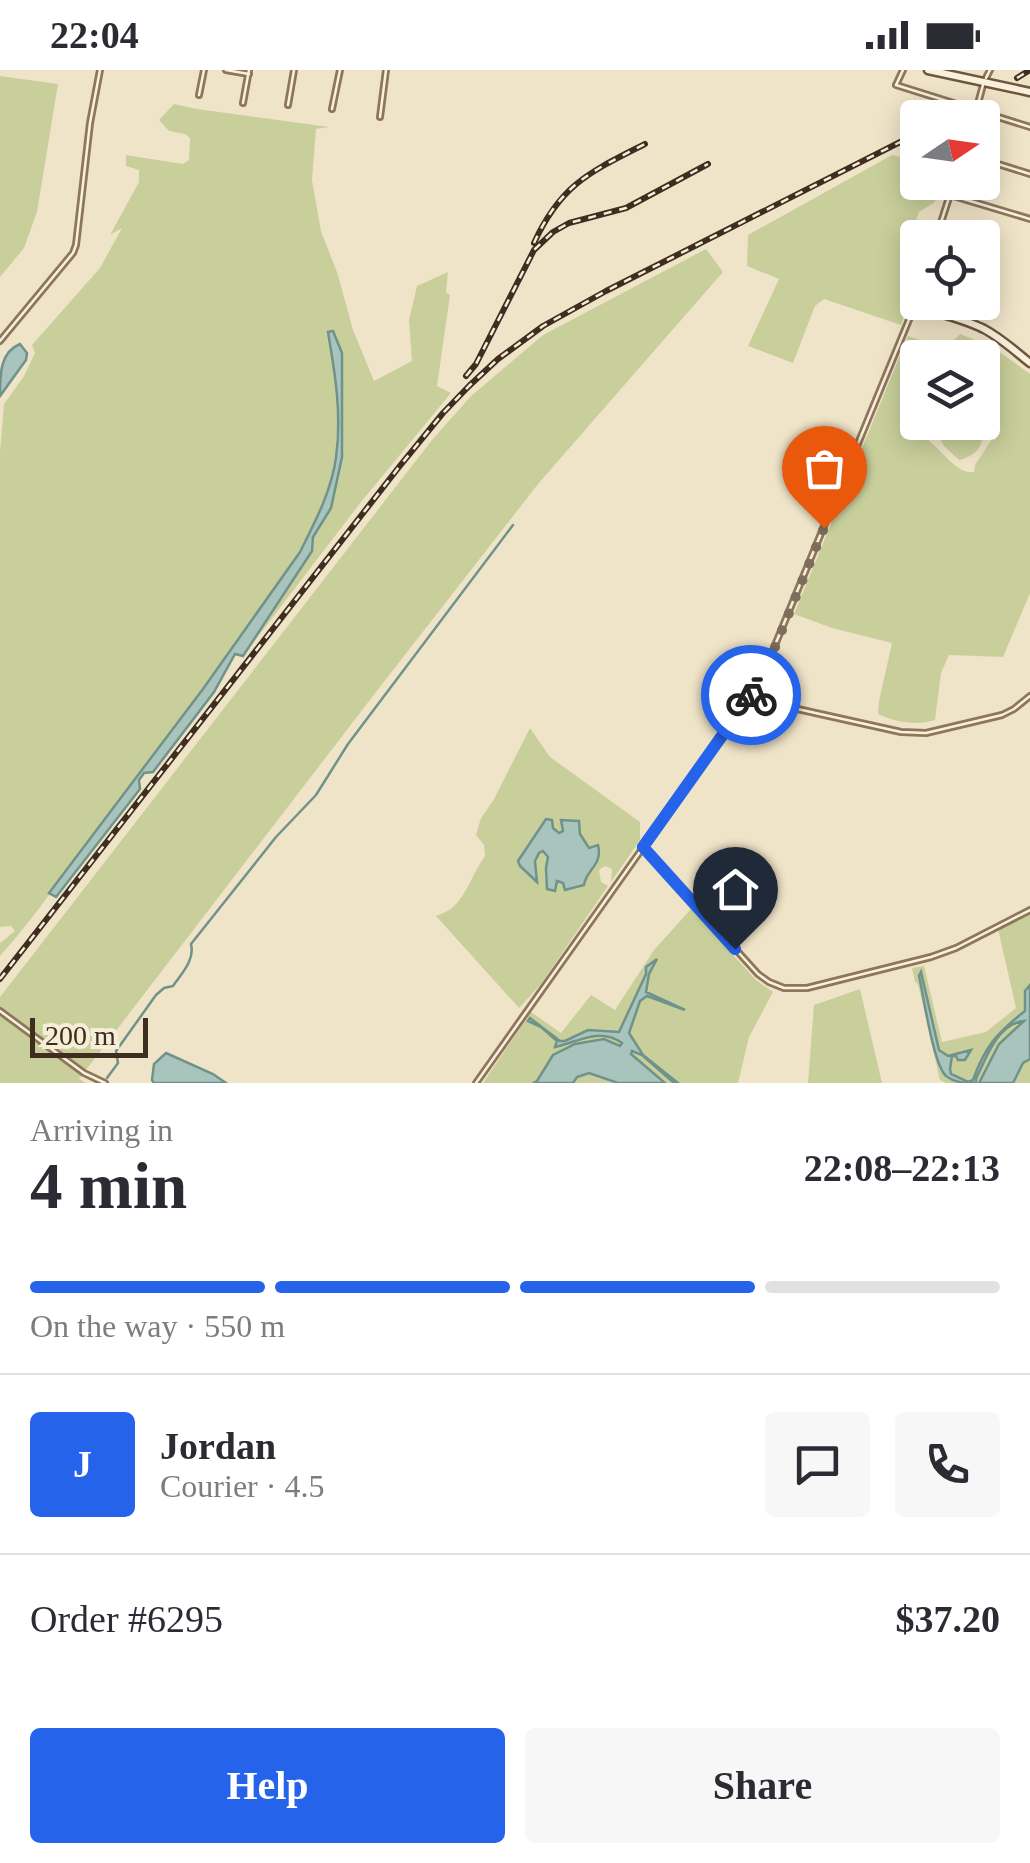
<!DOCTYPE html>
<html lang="en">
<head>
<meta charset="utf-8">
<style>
	:root { --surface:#fff; --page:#f7f7f7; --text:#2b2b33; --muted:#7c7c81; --line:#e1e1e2; --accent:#2563eb }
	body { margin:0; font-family:Georgia,serif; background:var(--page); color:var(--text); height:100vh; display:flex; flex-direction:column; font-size:38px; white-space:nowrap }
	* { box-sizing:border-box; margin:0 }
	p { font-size:32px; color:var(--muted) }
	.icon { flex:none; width:55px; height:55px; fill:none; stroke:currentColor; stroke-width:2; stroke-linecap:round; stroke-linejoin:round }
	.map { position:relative; height:1013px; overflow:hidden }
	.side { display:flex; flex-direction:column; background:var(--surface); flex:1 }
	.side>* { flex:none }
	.needle { width:65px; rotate:77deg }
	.buttons { position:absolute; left:900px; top:30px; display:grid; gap:20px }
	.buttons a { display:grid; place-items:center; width:100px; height:100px; border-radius:10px; background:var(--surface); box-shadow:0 5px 25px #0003; font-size:50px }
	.scale { position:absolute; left:30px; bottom:25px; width:118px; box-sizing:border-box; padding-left:10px; border:5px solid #3d2e20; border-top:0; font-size:28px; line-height:35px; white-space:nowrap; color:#3d2e20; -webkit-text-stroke:8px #f7eed8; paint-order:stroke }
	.pin { position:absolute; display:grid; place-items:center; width:85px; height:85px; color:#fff; margin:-102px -42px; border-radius:50% 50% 50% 0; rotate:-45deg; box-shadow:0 0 10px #0007 }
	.pin .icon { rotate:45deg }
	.courier { position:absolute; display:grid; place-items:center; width:100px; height:100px; margin:-50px; border:8px solid #2563eb; border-radius:50%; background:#fff; color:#222; box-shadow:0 2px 12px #0007 }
	.head em { font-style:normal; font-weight:700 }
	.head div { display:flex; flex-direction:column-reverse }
	.head { display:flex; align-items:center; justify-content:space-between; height:170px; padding:0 30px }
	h1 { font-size:65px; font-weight:700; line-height:75px }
	.bar { display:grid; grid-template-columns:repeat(4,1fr); gap:15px 10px; align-content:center; height:120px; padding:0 30px }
	.bar i { height:12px; border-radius:8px; background:var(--line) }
	.bar .active { background:var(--accent) }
	.bar p { grid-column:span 4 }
	.line { display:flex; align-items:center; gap:25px; padding:0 30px; border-top:2px solid var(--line) }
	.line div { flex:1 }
	.round { display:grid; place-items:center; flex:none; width:105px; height:105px; border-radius:10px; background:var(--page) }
	.cta { display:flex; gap:20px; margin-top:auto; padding:20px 30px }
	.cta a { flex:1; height:115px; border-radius:10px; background:var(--accent); color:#fff; font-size:40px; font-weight:700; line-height:115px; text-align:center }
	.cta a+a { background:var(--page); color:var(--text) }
	.status { display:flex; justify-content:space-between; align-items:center; height:70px; padding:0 50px; background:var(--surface); direction:ltr }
	.status svg { height:28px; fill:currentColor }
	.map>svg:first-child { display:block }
</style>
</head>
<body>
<div class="status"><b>22:04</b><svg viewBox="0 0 49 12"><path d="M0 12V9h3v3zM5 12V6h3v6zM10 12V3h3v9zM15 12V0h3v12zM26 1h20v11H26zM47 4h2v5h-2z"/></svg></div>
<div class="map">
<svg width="1030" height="1013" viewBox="0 0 1030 1013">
	<rect width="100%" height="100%" fill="#f0e4c8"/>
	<path fill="#c9cf9b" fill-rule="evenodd" d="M0,6L58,14L37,142L24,178L0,207Z
		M174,34L197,39L329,57L316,59L312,110L321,161L338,205L353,260L374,311L412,291L409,250L417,216L448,202L446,222L450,225L437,316L451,323L361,432L243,586L312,481L313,467L330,438L342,387V283C334,333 343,385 323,433C305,479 275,517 247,556C203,618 158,680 111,740C74,788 41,841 0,886V873L15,861L11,856L0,857V382L4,334L24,306L35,283L32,275L100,198L122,158L110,165L139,112V100L126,96V85L183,94L189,90L190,68L185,64L169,61L159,50Z
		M892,85L917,91L918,112L941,113L935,132L919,142L909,169L917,174V206L901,255L824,229L815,236L793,293L748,276L779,209L747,196L748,165Z
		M706,179L723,202L538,414L376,622L79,1009L86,1013H0V927L432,370L471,326L543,265Z
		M960,264L993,277L1030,304V523L1003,587L949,585L941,603L935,650C917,656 895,652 878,644L879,631L892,573L832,558L794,544L908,266L931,274L941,282L948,280L949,287L918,288V352L981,353L984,357C984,375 977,386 959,390L944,376L934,359L928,365L929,371C944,382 956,404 974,402L975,395L992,369L995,370L1000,361L994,353L983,346L982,288L955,287L953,271Z
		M530,658L550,687L640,752V770L611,812L612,799L605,796L599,800L601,812L608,816L541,914L519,938L436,846C441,844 447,842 452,838C467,825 473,802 485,786L484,775L476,765L481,748L493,731ZM547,749L559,763L580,764L599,789C594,799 585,804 584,815L566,819L563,812L557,811L555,820L546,798L548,787L543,781C532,788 538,800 537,811L518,791Z
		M691,839L756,910L773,922L749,967L738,1013H483L531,942L561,963L591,925L615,940L654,880Z
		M1030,843V1013H946L940,1010L918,914L915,912L912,898L924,896L942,972L986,962L1016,938L998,859Z
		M860,919L882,1013H808L814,935Z"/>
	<path fill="#a9c4bc" stroke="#6f938a" stroke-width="2.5" d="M333,261L342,283V387L331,438L313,467L312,481L243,586L235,584L214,622L153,702L144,703L139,710L140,719L56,827L49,823L203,619L300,482C315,452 332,420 336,387C342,344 335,303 328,262Z
		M20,274L27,283L26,290L0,326C0,304 0,282 20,274Z
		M546,749L552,750L553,758L559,763L563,761L561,750L579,751L580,764L589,778L598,775C603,796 586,799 584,815L565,820L563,813L557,811L555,821L547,819L546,798L548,787L543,781L539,783L535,791L537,812L520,796L518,791Z
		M657,889L649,904L646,922L685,940L647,926L640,931L629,963L643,985L678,1013H674L642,985L632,981L631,984L665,1013H618L589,1003L577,1007L573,1013H533L537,1011L553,985L575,974L604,969L620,976L622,973C599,957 578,972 555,977L557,971L541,957L528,951L530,948L560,971H565L588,960L619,962L646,904V897Z
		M921,902L939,980L948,986L971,980L965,990H958L956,986H952L950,999L951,1004L968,1012L973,1010C985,976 998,962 1025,941V921L1030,915V989L1023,993L1013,1013H979L999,974L1024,951C998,953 986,988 976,1009V1013C965,1013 955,1013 946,1006C933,994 924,927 919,906Z
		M166,983L213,1004L226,1013H154L152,1010L154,994Z"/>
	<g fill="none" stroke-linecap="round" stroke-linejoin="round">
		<path stroke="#6f938a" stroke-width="2.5" d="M107,1008L118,993L116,981L156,925L164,918L173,916C182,903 195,890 191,874L276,767L316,725L348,674L513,455"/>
		<defs>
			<path id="street" d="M226,0L249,4
				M903,0L896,15L1030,57
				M986,8L990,0
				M199,25L204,0
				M243,33L249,0
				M288,35L294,0
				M332,39L340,0
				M380,47L386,0
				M974,48L983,15
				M982,89L1030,104
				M950,125L1030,149
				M936,168L954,112
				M0,271L73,183L76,175L90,53L100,0
				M755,624L775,634L901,662L926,663L1002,645L1014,639L1030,626
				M644,778L758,904L769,912L784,918H807L931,887L956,878L1030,840
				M0,941L84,1003L105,1013
				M476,1013L759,614L913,240"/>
			<path id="secondary" d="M928,0L1030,22
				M914,236C938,243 962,248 984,259C1001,268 1015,281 1030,293"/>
		</defs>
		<use href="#street" stroke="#8d765c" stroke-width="8"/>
		<use href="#secondary" stroke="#6f573f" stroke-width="11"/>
		<use href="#street" stroke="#faf1dc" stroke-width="2.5"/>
		<use href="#secondary" stroke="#faf1dc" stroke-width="6"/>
		<defs>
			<path id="rail" d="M1017,8L1030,0
				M943,48L952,43
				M534,173C561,114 590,102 645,74
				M466,306L476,294L534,180L553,162L569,153L626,138L708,94
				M0,909L399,397L443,343L469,316L498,289L543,256L606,221L918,63"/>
		</defs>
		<use href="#rail" stroke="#3d2e20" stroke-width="6"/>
		<use href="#rail" stroke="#f7eed8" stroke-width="2.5" stroke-dasharray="8" stroke-linecap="butt"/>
	</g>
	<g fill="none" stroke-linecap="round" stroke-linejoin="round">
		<path stroke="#7c6e5b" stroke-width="10" stroke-dasharray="0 18" d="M751,625L764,604L824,458"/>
		<path stroke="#2563eb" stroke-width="12" d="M735,879L643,777L751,625"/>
	</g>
</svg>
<div class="buttons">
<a><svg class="needle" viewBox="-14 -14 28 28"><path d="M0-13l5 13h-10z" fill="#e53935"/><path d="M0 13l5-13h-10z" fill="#7c7c81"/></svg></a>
<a><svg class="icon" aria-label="locate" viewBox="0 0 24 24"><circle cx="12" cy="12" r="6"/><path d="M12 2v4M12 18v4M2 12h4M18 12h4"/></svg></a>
<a><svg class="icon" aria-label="layers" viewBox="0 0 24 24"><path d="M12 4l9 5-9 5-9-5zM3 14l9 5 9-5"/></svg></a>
</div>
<div class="scale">200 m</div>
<div class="pin" style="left:824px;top:458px;background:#ea580c"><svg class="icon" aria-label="bag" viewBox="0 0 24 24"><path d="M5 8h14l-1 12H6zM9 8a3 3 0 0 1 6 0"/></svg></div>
<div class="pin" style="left:735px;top:879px;background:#1f2937"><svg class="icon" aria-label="home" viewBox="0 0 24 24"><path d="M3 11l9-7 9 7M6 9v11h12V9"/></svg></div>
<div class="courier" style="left:751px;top:625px"><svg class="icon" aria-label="bike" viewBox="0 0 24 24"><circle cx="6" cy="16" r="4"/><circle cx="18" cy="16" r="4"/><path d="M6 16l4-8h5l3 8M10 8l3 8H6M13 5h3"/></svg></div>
</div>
<section class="side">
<div class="head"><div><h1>4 min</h1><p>Arriving in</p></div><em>22:08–22:13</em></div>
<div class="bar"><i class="active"></i><i class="active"></i><i class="active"></i><i></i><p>On the way · 550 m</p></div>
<div class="line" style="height:180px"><b class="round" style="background:var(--accent);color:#fff">J</b><div><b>Jordan</b><p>Courier · 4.5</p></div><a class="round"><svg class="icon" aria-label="chat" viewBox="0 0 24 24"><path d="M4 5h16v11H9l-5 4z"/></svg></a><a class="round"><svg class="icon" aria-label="phone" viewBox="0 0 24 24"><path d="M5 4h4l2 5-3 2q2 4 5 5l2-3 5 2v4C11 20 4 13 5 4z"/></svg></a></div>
<div class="line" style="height:130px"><div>Order #6295</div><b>$37.20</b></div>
<div class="cta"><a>Help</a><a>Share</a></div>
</section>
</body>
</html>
